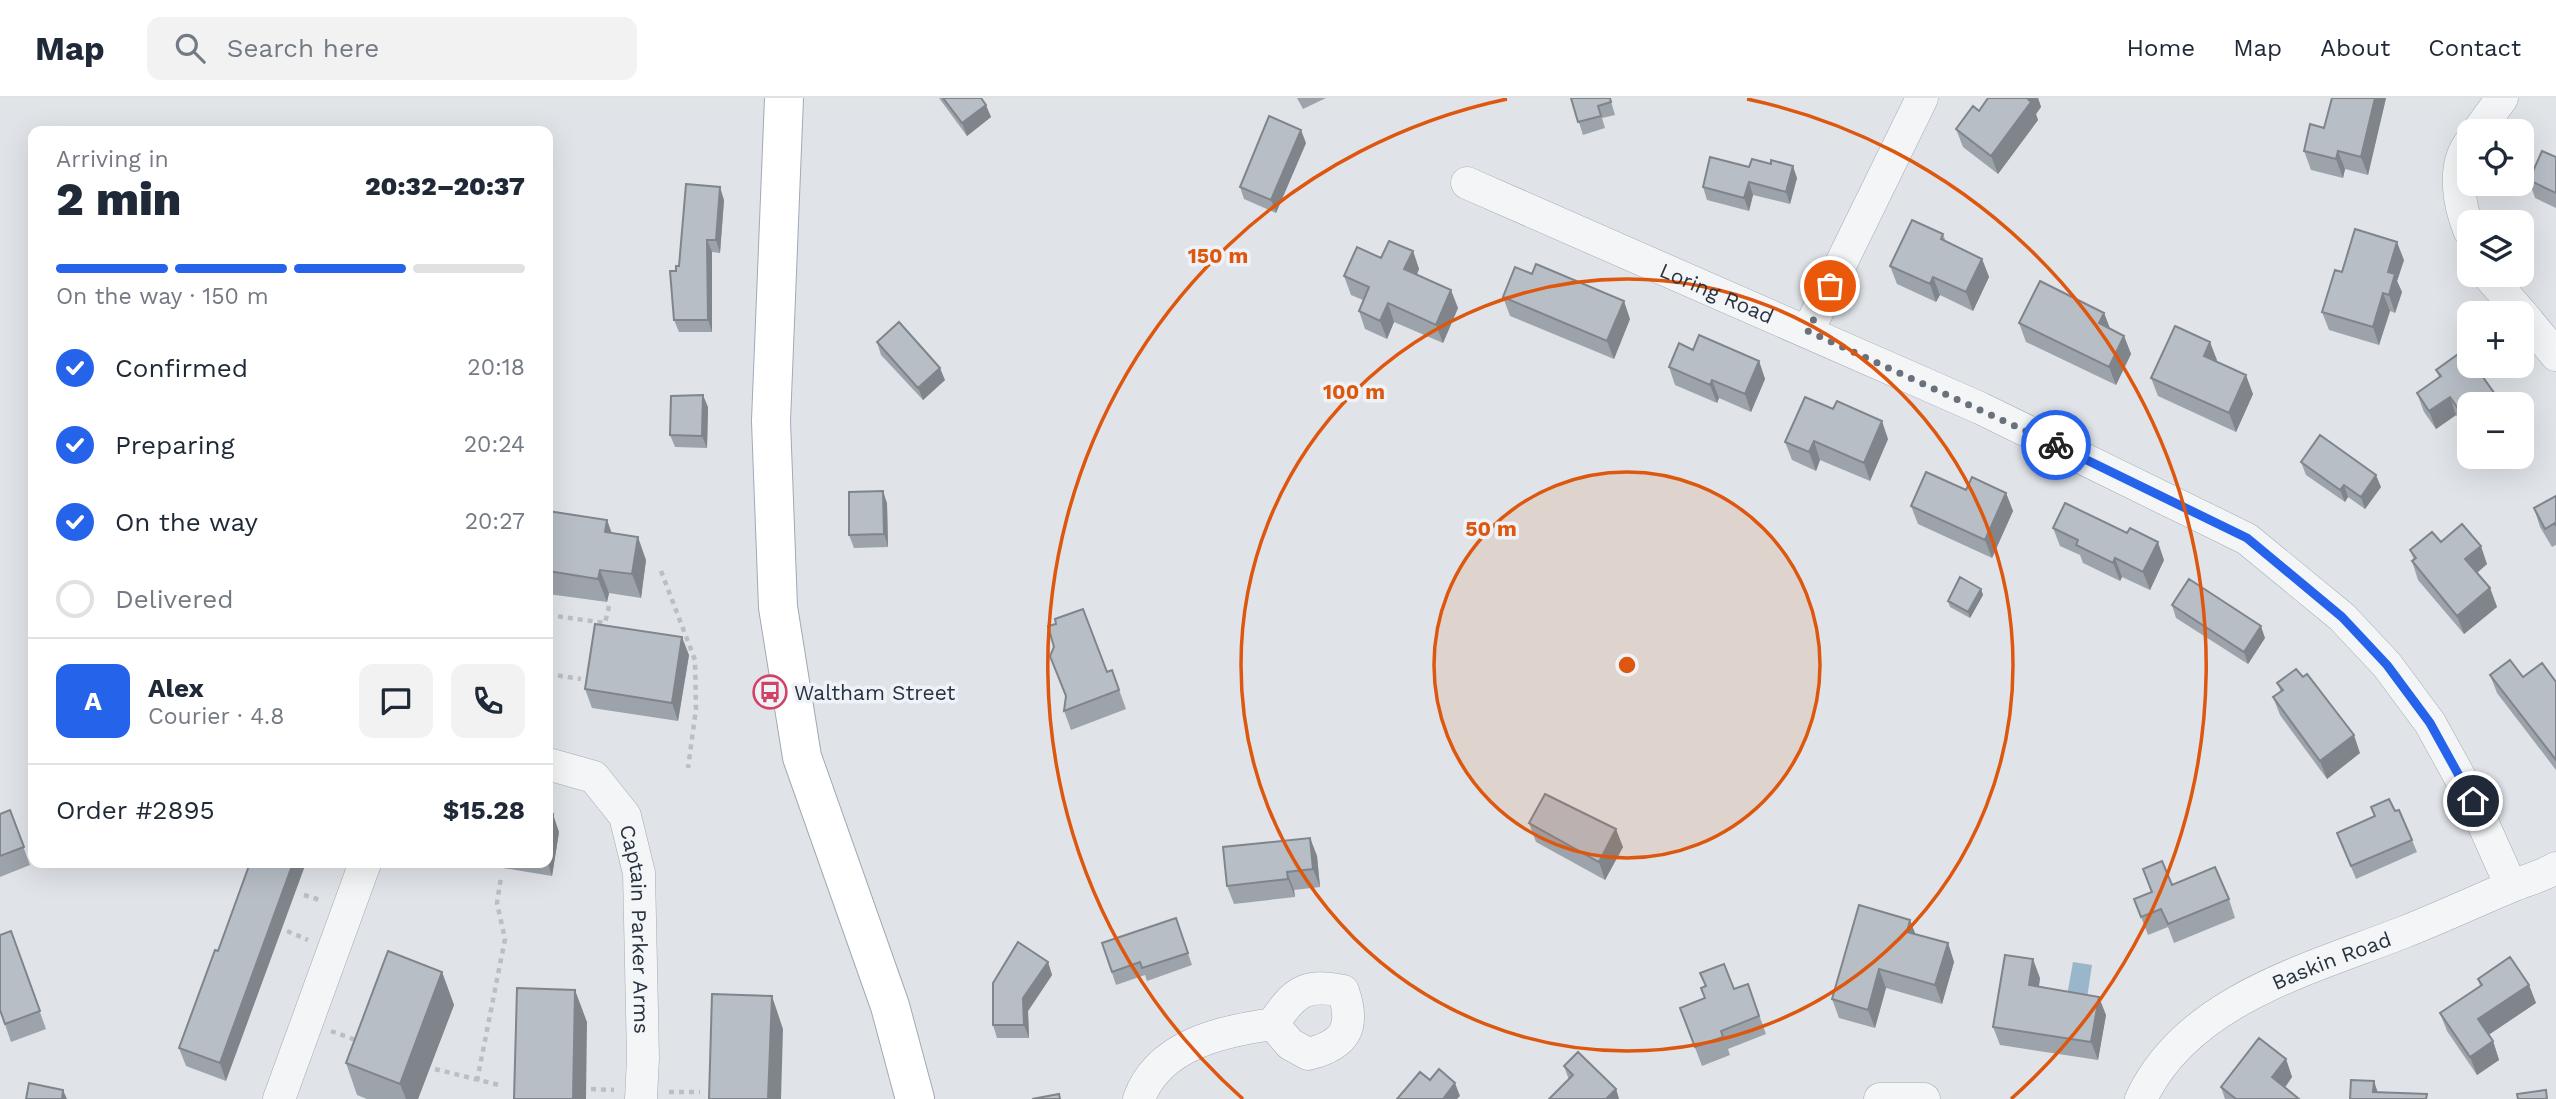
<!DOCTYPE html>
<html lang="en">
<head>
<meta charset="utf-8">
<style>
	:root { --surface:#fff; --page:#f2f2f3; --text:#1f2937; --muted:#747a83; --line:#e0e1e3; --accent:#2563eb }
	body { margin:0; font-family:"Work Sans",sans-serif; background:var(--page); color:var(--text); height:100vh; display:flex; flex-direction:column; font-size:26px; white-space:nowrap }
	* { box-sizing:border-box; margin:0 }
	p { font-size:23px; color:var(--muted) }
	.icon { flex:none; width:38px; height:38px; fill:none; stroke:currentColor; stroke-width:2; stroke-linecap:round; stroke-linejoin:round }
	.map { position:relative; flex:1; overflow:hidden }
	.side { position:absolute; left:28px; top:28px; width:525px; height:742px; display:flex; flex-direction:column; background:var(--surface); border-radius:14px; box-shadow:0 7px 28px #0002 }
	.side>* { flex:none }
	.fabs { position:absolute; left:2457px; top:21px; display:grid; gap:14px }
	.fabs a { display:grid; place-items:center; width:77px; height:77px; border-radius:14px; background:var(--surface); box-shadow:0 7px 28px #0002; font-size:35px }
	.pin { position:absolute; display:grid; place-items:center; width:60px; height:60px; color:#fff; margin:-30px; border:4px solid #fff; border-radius:50%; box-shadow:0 2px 7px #0007 }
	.courier { position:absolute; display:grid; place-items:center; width:70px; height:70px; margin:-35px; border:5px solid #2563eb; border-radius:50%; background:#fff; color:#222; box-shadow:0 2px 9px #0007 }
	.overview em { font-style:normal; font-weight:800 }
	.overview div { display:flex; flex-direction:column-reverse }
	.overview { display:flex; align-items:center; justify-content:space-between; height:119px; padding:0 28px }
	h1 { font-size:46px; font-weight:800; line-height:52px }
	.bar { display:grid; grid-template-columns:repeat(4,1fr); gap:10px 7px; align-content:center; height:84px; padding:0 28px }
	.bar i { height:9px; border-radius:5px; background:var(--line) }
	.bar .on { background:var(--accent) }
	.bar p { grid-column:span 4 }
	.line { display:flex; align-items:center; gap:18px; padding:0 28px; border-top:2px solid var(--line) }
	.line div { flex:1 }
	.round { display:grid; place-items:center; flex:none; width:74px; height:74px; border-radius:14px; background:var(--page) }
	ol { padding:0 28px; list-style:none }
	li { display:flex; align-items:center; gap:21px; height:77px }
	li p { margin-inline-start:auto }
	li .icon { padding:7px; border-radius:50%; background:var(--accent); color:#fff; stroke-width:4 }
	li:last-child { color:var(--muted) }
	li i { width:38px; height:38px; border:4px solid var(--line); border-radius:50% }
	header { display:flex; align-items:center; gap:42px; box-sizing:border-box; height:98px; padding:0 35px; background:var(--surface); border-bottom:2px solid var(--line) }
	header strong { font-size:33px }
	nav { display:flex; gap:38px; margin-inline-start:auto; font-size:24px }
	.search { width:490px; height:63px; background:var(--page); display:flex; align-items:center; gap:18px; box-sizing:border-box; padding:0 24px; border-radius:14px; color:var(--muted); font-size:26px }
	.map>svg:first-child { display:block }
</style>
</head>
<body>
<header>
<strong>Map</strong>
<div class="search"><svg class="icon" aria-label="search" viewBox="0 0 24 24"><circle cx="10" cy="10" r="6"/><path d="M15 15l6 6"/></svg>Search here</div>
<nav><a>Home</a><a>Map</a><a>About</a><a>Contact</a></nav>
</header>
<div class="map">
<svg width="2556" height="1001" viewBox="0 0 2556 1001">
	<rect width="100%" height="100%" fill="#e0e4e9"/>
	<path fill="#9ab6ca" d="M2073,864L2092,867L2086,907L2066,903Z"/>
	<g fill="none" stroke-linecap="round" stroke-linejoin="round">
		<defs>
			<g id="street">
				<path d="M2478,33L2502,0"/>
				<path d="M2469,46C2452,70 2459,106 2469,132"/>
				<path id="s1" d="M1467,85L1980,310L2247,441L2342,519L2387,567L2430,625L2473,703L2511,788"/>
				<path d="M2488,177L2521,215"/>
				<path d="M2522,216L2556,257"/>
				<path d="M1808,233L1922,0"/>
				<path id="s2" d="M548,666L594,679L625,718L639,775L643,960L641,1001"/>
				<path d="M279,1001L365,765"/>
				<path d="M1139,1001C1158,947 1222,933 1273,926L1290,946L1308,956C1345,947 1356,930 1343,893C1305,885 1294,894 1273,926"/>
				<path d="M1880,1001H1924"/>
				<path id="s3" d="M2141,1001C2187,902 2310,871 2404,834C2440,820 2476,803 2512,788C2527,782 2542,778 2556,770"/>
			</g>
			<path id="primary" d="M784,0L771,323L778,509L802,659L890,908L915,1001"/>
		</defs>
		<use href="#street" stroke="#a5abb3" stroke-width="33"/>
		<use href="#primary" stroke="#9faab5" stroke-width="40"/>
		<path stroke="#babfc4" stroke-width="4.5" stroke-dasharray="5 5" stroke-linecap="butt" d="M661,473L695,562L696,611L688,670
			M548,517L605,525L609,508
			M548,576L581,581
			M304,797L323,803
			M287,833L308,842
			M331,933L358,943
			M435,971L503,988
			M477,983L505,841L497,805L501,779
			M591,991L614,992
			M669,994H700"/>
		<use href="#street" stroke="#f3f5f7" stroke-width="32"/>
		<use href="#primary" stroke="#fff" stroke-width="38"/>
	</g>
	<path fill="#9da3aa" d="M939,0H981L991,19L967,38Z
		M1297,0H1326L1303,11Z
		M1571,0H1610L1615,17L1602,20L1605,30L1583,37Z
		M1988,0H2038L2041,9L2036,16L2038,22L1998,76L1963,49L1956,31L1979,13Z
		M2386,0L2368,77L2345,71L2343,80L2311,72L2304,53L2324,30Z
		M1306,45L1276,115L1244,101L1240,89Z
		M2556,59V110L2535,100L2529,82Z
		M1749,69L1797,80L1790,106L1753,97L1749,113L1707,102L1703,89Z
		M724,102L720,155L712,154V234H679L674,222L679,168Z
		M1943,136L1946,144L1982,161L1989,179L1973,213L1940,197L1936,204L1897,186L1890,168Z
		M1413,153L1419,171L1417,177L1458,210L1443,245L1394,224L1387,241L1365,231L1359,213L1363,202L1351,197L1344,178L1381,160Z
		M2404,162L2397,183L2402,194L2395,215L2390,213L2379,247L2329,232L2322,214L2342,174Z
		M1503,199L1630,221L1614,261L1510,218Z
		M2104,215L2110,231L2124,238L2131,256L2116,287L2026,244L2019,225Z
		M877,244L945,282L923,302L881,257Z
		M1693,252L1759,263L1765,281L1751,314L1719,300L1717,305L1675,287L1669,269Z
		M2217,262L2216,264L2253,296L2236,334L2158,298L2151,280Z
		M2436,272L2469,306V335L2456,317L2436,331L2424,314L2417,295L2439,279Z
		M708,309L707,350L675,349L670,337Z
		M1833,311L1888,341L1870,383L1820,362L1816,373L1792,362L1785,344Z
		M2301,364L2381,389L2365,411L2348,399L2345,404L2306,377Z
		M1966,392L2006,395L2013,413L1992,460L1918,426L1911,408Z
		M2556,398V447L2552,449L2540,429L2534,410Z
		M887,405L888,449L854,450L849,437Z
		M548,413L607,422L612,435L646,462L641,500L609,495L607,504L548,496Z
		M2053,430L2164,462L2150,492L2122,479L2120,483L2083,465L2080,457L2060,448Z
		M2441,444L2487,466L2477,475L2490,490L2497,509L2464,536L2418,482L2412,463L2414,462L2410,452Z
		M1981,491L1983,497L1970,520L1950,509L1948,503Z
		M2172,507L2265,540L2248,566L2176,520Z
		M1054,549L1107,574L1112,572L1126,611L1071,632L1064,613L1066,600L1050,558Z
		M689,557L678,623L592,610L585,591Z
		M2490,577L2523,579L2556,584V672L2497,595Z
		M2277,585L2360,655L2327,681L2280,617L2273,599L2281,594Z
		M2371,709L2395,713L2412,742L2417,754L2356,781L2337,735L2374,718Z
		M10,712L30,767L0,779V716Z
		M1529,725L1623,749L1605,782L1536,744Z
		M559,734L552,778L472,765H548Z
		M1310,740L1317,758L1320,789L1294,792L1295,799L1234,806L1227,788Z
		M2143,771L2172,787L2229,801L2235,820L2174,845L2168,829L2148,837L2134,801L2151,794Z
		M1176,820L1192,867L1147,883L1145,877L1116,887L1102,845Z
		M11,833L46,931L11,944L0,912Z
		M1916,836L1948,845L1954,864L1942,906L1886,890L1875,930L1839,920L1832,901Z
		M218,853L226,983L186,968L179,950Z
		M1048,864L1052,877L1028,913L1029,940H997L993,927Z
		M442,874L454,907L418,1001H367L357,997L346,965Z
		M2040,880L2039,889L2106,917L2098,962L2000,947L1993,929Z
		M2478,881L2529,887L2536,905L2488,937L2493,943L2499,962L2477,977L2447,933L2440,915L2480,888Z
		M1748,886L1766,936L1728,951L1730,957L1702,968L1680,910Z
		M2286,961L2292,979L2285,990L2299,1001H2225L2221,989Z
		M1564,968L1616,991L1619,1001H1549L1569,982Z"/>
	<path fill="#80858b" d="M2027,0H2038L2041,9L2036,16L2038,22L1998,76L1991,58Z
		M2375,0H2386L2368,77L2361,59Z
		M986,7L991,19L967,38L962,25Z
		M1301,32L1306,45L1276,115L1271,102Z
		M2338,53L2345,71L2343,80L2336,61Z
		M1793,68L1797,80L1790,106L1786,94Z
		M1749,84L1753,97L1749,113L1744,100Z
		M720,89L724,102L720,155L716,142Z
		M707,142L712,154V234L708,222Z
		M2397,144L2404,162L2397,183L2402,194L2395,215L2389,197L2388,174Z
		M1413,153L1419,171L1411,189L1404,171Z
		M1982,161L1989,179L1973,213L1966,194Z
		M1933,179L1940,197L1936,204L1930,186Z
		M1451,192L1458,210L1443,245L1436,227Z
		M2383,195L2390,213L2379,247L2373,229Z
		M1624,203L1630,221L1614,261L1607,243Z
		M1388,205L1394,224L1387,241L1380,223Z
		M2104,215L2111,233L2099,225Z
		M2124,238L2131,256L2116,287L2109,269Z
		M2210,244L2217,262L2210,276L2204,258Z
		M1759,263L1765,281L1751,314L1745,296Z
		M940,270L945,282L923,302L918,290Z
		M2246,277L2253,296L2236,334L2229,315Z
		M1712,282L1719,300L1717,305L1710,287Z
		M703,297L708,309L707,350L702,338Z
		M2450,299L2456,317L2436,331L2429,313Z
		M1882,323L1888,341L1870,383L1864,365Z
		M1814,343L1820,362L1816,373L1809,354Z
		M2376,377L2381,389L2365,411L2361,399Z
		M2344,387L2348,399L2345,404L2340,392Z
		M883,393L887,405L888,449L884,436Z
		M2006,395L2013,413L1992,460L1985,442Z
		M607,422L615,446L605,434Z
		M638,439L646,462L641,500L632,476Z
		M2158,444L2164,462L2150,492L2143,474Z
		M2481,448L2487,466L2472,479L2465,461Z
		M2115,460L2122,479L2120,483L2113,465Z
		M600,472L609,495L607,504L598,481Z
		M2490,490L2497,509L2464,536L2457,518Z
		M1981,491L1983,497L1970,520L1968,514Z
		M2261,528L2265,540L2248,566L2244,554Z
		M682,539L689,557L678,623L672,605Z
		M2354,637L2360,655L2327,681L2320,663Z
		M553,716L559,734L552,778L548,765V747Z
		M1616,731L1623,749L1605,782L1599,764Z
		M1310,740L1317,758L1320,789L1313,771Z
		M293,765H306L226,983L220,965Z
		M1287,774L1294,792L1295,799L1288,781Z
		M1910,822L1917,840L1907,834Z
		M1948,845L1954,864L1942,906L1935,887Z
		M2033,861L2040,880L2036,906L2029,887Z
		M1048,864L1052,877L1028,913L1029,940L1024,927L1023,900Z
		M1879,871L1886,890L1875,930L1868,912Z
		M442,874L454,907L418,1001H406L400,986Z
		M2529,887L2536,905L2484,940L2478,921Z
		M575,892L587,924L586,1001H573Z
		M772,898L783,931L781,1001H768Z
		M2099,899L2106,917L2098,962L2091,944Z
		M2493,943L2499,962L2477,977L2470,959Z
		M2286,961L2292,979L2278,998L2272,979Z
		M2374,983L2380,1001L2373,994Z
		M1455,985L1460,998L1457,1001H1443Z
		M1616,991L1619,1001H1606Z
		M63,992L67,1001H62Z"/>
	<path fill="#b7bec6" stroke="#80858b" stroke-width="2" d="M943,0H981L986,7L962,25Z
		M1571,0H1610L1611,4L1598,8L1601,18L1578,24Z
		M1988,0H2027L2031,4L1991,58L1956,31L1973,8L1979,13Z
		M2332,0H2375L2361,59L2338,53L2336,61L2304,53L2310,26L2324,30Z
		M1269,18L1301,32L1271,102L1240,89Z
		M2542,53L2556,59V95L2529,82Z
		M1710,59L1749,69L1752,61L1771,66V62L1793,68L1786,94L1749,84L1744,100L1703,89Z
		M686,86L720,89L716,142H707L708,222H674L670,173H676V168H679Z
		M1912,122L1943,136L1941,141L1982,161L1966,194L1933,179L1930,186L1890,168Z
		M2355,131L2397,144L2388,174L2395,176L2389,197L2383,195L2373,229L2322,214L2335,172L2342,174Z
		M1389,143L1413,153L1404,171L1451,192L1436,227L1388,205L1380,223L1359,213L1369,189L1344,178L1357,149L1381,160Z
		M1536,166L1624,203L1607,243L1503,199L1515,169L1532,176Z
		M2040,183L2104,215L2099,225L2124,238L2109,269L2019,225Z
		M899,224L940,270L918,290L877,244Z
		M2175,228L2210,244L2204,258L2246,277L2229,315L2151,280Z
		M1699,237L1759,263L1745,296L1712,282L1710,287L1669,269L1679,245L1693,252Z
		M2464,252L2469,259V268H2475L2502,306H2469V326L2450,299L2429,313L2417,295L2441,278L2436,272Z
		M703,297L702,338L670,337L671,298Z
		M1805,299L1833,311L1837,303L1882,323L1864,365L1814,343L1809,354L1785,344Z
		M2320,337L2376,377L2361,399L2344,387L2340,392L2301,364Z
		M1926,374L1966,392L1972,379L2006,395L1985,442L1911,408Z
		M883,393L884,436L849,437V394Z
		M2556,398V428L2555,425L2545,431L2534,410Z
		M2065,405L2127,435L2130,430L2158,444L2143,474L2115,460L2113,465L2076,447L2078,442L2053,430Z
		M548,413L607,422L605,434L638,439L632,476L600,472L598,481L548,473Z
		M2462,426L2481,448L2465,461L2490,490L2457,518L2412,463L2416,460L2410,452L2432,434L2441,444Z
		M1960,479L1981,491L1968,514L1948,503Z
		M2189,481L2261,528L2244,554L2172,507Z
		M1083,511L1107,574L1112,572L1119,592L1064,613L1066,598L1050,558L1054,549L1048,528L1056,526L1055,521Z
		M595,526L682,539L672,605L585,591Z
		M2510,562L2523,579L2542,565L2556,584V662L2490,577Z
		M2296,571L2303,579L2307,576L2354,637L2320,663L2273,599L2283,592L2277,585Z
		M1545,696L1616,731L1599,764L1529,725Z
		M2389,701L2395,713L2399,712L2412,742L2351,768L2337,735L2375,718L2371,709Z
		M10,712L24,749L0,758V716Z
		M548,715L553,716L548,747Z
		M1310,740L1313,771L1287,774L1288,781L1227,788L1223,749Z
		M2162,763L2172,787L2215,769L2229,801L2168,826L2161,811L2141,819L2134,801L2152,794L2143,771Z
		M250,765H293L220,965L179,950L215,852L218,853Z
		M1859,807L1910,822L1907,834L1948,845L1935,887L1879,871L1868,912L1832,901Z
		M1176,820L1188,855L1142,870L1140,864L1112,874L1102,845Z
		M11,833L40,913L5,926L0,912V837Z
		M1018,844L1048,864L1023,900L1024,927H993V885Z
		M388,853L442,874L400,986L346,965Z
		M2005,857L2033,861L2029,887L2099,899L2091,944L1993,929Z
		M2510,859L2529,887L2478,921L2493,943L2470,959L2440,915L2482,887L2478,881Z
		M1724,866L1734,891L1748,886L1759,918L1721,933L1723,939L1695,949L1680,910L1705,900L1701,890L1706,888L1700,875Z
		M517,890L575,892L573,1001H514Z
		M712,896L772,898L768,1001H709Z
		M2259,940L2286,961L2272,979L2299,1001H2236L2221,989Z
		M1578,954L1616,991L1606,1001H1549L1573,977L1564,968Z
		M1439,971L1455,985L1443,1001H1397L1420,974L1430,982Z
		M2351,982L2374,983L2373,994L2427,996L2426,1001H2350Z
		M29,985L63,992L62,1001H26Z
		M2546,992L2547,1001H2518L2517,996Z
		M1059,996L1060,1001H1032Z"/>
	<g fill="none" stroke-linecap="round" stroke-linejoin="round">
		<path stroke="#68717c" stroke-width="7" stroke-dasharray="0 12.6" d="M1830,188L1808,233L2056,347"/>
		<path stroke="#2563eb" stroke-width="9" d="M2056,347L2247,440L2342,519L2387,567L2430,625L2473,703"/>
	</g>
	<circle cx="1627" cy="567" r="193" fill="#de570f" fill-opacity=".12"/>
	<g fill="none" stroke="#de570f" stroke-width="3.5">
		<circle cx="1627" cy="567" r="193"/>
		<circle cx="1627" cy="567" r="386"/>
		<path d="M1243 1001A579 579 0 0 1 1507 1M1747 1A579 579 0 0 1 2011 1001"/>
	</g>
	<defs>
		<symbol id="bus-ring" viewBox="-11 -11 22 22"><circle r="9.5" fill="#eff3f7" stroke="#d14265" stroke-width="1.5"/><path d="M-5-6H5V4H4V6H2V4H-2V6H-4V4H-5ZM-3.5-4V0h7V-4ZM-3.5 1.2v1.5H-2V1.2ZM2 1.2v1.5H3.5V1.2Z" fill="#d14265"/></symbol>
	</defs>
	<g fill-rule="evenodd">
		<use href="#bus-ring" x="751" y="575" width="38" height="38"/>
	</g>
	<g text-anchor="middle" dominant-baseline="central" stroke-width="7" stroke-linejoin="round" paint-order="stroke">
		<g font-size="21" fill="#283341" stroke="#eff3f7">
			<text stroke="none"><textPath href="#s1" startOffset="273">Loring Road</textPath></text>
			<text stroke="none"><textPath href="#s2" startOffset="212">Captain Parker Arms</textPath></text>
			<text stroke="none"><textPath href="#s3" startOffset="242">Baskin Road</textPath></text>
		</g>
		<g font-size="21" fill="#283341" stroke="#eff3f7" text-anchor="start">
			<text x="794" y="594">Waltham Street</text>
		</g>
	</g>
	<circle cx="1627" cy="567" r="10" fill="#de570f" stroke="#eff3f7" stroke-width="3.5"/>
	<g font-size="21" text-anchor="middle" font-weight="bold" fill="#de570f" stroke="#eff3f7" stroke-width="7" stroke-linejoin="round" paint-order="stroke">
		<text x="1218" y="165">150 m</text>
		<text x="1354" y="301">100 m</text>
		<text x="1491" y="438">50 m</text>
	</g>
</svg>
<div class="fabs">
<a><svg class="icon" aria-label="locate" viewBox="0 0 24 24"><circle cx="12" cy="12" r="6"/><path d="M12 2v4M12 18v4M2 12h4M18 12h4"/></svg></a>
<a><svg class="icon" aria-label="layers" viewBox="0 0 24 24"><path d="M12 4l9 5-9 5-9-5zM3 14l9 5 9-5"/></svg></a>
<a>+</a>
<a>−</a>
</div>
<div class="pin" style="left:1830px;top:188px;background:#ea580c"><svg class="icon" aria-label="bag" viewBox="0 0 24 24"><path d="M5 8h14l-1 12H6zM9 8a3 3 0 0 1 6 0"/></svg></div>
<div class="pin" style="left:2473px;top:703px;background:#1f2937"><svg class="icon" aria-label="home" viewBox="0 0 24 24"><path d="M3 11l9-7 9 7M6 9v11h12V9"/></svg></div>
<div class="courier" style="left:2056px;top:347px"><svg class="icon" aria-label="bike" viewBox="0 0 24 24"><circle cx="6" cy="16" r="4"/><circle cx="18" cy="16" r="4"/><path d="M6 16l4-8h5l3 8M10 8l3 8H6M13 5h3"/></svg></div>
<section class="side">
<div class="overview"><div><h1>2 min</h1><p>Arriving in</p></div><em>20:32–20:37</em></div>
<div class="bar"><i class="on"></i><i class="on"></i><i class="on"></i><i></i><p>On the way · 150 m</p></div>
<ol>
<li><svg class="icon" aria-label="check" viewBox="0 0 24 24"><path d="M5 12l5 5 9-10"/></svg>Confirmed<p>20:18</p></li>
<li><svg class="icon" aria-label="check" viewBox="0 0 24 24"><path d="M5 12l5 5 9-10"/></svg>Preparing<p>20:24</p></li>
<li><svg class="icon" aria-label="check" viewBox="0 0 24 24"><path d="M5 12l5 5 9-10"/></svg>On the way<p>20:27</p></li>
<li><i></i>Delivered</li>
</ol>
<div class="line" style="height:126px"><b class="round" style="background:var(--accent);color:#fff">A</b><div><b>Alex</b><p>Courier · 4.8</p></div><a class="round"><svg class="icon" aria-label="chat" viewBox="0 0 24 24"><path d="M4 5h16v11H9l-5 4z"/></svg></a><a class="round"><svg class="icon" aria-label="phone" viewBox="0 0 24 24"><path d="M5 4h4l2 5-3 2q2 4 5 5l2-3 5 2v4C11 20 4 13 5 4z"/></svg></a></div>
<div class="line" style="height:91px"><div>Order #2895</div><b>$15.28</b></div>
</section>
</div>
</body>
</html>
